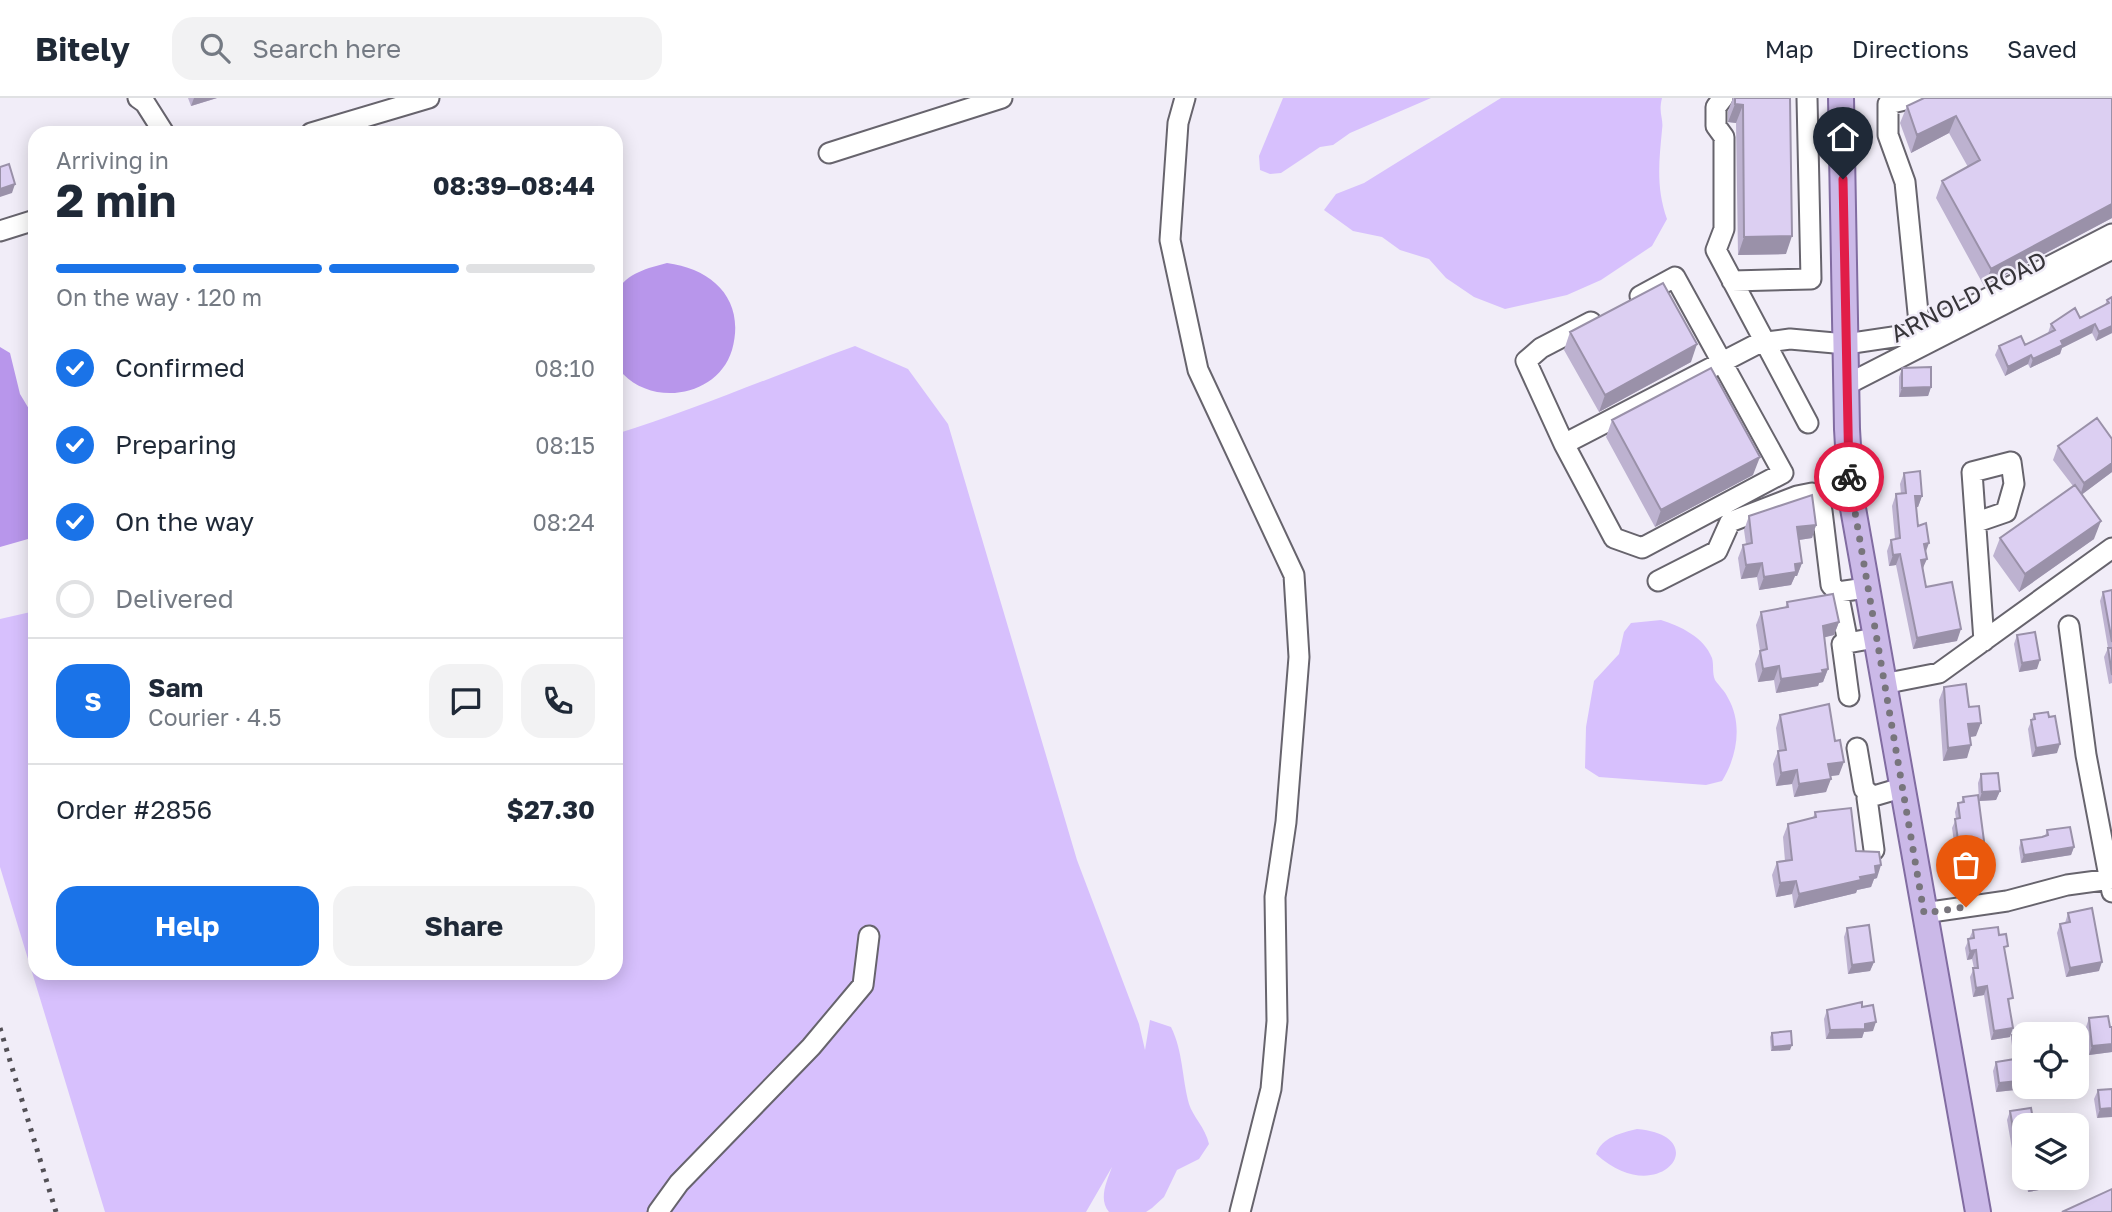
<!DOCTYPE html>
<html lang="en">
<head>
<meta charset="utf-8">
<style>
	:root { --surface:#fff; --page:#f2f2f3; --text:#1f2937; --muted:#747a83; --line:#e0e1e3; --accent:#1a73e8 }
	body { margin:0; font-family:"Golos Text",sans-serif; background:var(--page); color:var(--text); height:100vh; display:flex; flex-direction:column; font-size:26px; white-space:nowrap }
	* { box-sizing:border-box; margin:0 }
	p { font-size:23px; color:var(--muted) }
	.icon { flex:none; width:38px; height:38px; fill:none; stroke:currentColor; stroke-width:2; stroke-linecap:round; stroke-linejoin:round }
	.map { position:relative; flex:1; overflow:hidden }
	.side { position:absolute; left:28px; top:28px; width:595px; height:854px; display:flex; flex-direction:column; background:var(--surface); border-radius:21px; box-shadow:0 4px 18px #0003 }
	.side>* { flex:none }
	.tools { position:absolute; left:2012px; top:924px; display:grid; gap:14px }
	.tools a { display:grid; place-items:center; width:77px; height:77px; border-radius:14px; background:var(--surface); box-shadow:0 4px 18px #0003; font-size:35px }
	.pin { position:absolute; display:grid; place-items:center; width:60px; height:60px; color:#fff; margin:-72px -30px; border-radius:50% 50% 50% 0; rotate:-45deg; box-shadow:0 0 7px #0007 }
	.pin .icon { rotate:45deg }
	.courier { position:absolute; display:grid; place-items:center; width:70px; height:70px; margin:-35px; border:5px solid #e11d48; border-radius:50%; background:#fff; color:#222; box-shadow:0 2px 9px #0007 }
	.summary em { font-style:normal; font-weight:700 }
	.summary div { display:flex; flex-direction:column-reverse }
	.summary { display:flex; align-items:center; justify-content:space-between; height:119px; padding:0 28px }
	h1 { font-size:46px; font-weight:700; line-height:52px }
	.bar { display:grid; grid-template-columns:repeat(4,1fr); gap:10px 7px; align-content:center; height:84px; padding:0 28px }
	.bar i { height:9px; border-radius:5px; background:var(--line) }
	.bar .active { background:var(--accent) }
	.bar p { grid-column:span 4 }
	.line { display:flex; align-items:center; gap:18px; padding:0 28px; border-top:2px solid var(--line) }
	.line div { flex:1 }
	.round { display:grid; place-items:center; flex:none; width:74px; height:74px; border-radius:21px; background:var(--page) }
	ol { padding:0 28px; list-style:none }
	li { display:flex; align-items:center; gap:21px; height:77px }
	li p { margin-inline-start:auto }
	li .icon { padding:7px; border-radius:50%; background:var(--accent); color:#fff; stroke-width:4 }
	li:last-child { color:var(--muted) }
	li i { width:38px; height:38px; border:4px solid var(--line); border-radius:50% }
	.button { display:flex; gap:14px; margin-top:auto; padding:14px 28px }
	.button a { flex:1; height:80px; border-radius:21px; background:var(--accent); color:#fff; font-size:28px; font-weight:700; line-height:80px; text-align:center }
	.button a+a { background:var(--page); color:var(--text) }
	header { display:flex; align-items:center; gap:42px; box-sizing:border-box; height:98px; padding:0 35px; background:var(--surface); border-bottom:2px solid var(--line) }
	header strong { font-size:33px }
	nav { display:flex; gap:38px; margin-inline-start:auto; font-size:24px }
	.search { width:490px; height:63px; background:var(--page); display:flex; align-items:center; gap:18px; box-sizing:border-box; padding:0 24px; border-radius:21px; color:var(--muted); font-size:26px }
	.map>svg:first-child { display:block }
</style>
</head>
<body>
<header>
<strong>Bitely</strong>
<div class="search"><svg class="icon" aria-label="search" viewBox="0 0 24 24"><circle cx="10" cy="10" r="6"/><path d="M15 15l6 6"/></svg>Search here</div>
<nav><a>Map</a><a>Directions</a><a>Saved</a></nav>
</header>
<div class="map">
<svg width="2112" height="1114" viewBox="0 0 2112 1114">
	<rect width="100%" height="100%" fill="#f1edf8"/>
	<path fill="#d7c0fd" d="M1283,0H1431L1350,35L1333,47L1320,49L1281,75L1270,76L1260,72L1259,58Z
		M1501,0H1662C1658,16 1664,20 1662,32C1659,64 1656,90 1667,121L1652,148L1601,182L1567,197L1505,211L1474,199L1446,180L1429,161L1400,152L1382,139L1353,133L1324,112L1336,96L1364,85Z
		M855,248L908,271L948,326L1077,762L1139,926L1145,952L1150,922L1171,929C1183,953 1182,980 1189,1006C1193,1019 1205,1029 1209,1046L1199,1061L1177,1072L1164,1099L1152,1110L1146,1114H1109C1098,1101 1107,1083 1112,1069L1086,1114H105L0,769V521L35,513V875H616V336C697,311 775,277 855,248Z
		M1661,522C1680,528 1704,539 1712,560C1714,567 1712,575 1715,582C1719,588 1725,593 1728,600C1743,626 1737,659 1722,683L1706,687L1599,679L1585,670L1586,629L1594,583L1619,556L1624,534L1631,525Z
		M1637,1031C1717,1038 1659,1114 1596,1056C1602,1039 1621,1035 1637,1031Z"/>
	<path fill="#b896eb" d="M667,165C713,171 746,202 732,252C718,298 655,309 623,276C615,267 611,204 617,193C627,175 648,170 667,165Z
		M0,249L10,255L20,296L35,321V439L0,449Z"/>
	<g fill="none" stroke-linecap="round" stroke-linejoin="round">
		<defs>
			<path id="minor" d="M138,0L145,5L164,35
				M1185,0L1178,25L1170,142L1198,272L1294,477L1299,559L1286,724L1275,799L1277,923L1271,991L1240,1114
				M1723,0L1716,9V28L1724,39V131L1716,152L1808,325
				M311,35L429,0
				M829,55L1002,0
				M0,133L35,122
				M1732,183L1811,181L1807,0
				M1591,224L1541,250L1526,263L1564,346L1759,245L1790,241L1846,246L1920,235L1905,84L1888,37V6L1913,0
				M1920,235L2112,136
				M1846,287L2112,151
				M1564,346L1614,440L1642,450L1783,375L1675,179L1640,198
				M1977,424L2006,414L2014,386L2011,364L1972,374L1984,543
				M1658,483L1717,453L1730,424L1797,398L1812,395L1818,399L1822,413L1831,487L1838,494
				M2069,528L2086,657L2112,794
				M1848,545L1838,494L1866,490
				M1883,586L1939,575L2112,450
				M1849,598L1842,546L1875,540
				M1857,650L1864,691L1871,697
				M1874,752L1867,700L1901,690
				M1924,815L2007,803L2067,787L2112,781
				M658,1114L679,1085L811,949L863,887L869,838"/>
			<path id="major" d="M1841,0L1847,331L1851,399L1978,1114"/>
		</defs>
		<use href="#minor" stroke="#67646d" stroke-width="23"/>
		<use href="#major" stroke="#816ca1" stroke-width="28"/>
		<use href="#minor" stroke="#fff" stroke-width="19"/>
		<use href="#major" stroke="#cbb9e8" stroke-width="24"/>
		<path stroke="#535056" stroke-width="5" stroke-dasharray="3.5 7" stroke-linecap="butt" d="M0,930L56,1114"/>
	</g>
	<path fill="#bdb2d0" d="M188,0H217L191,8Z
		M1733,0H1790L1786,156L1738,157L1736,25L1728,24V13Z
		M2112,0V120L1984,188L1936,100L1942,83L1968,69L1949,35L1911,55L1900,25L1907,8Z
		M2112,199V235L2096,243L2092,235L2062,250L2060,256L2030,270L2028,266L2005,278L1995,257L1999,248L2025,247L2048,235L2051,226L2080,220L2105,207L2107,202Z
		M1570,234L1691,264L1599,314L1564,252Z
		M1902,270L1931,289L1928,298L1899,299V279Z
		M1612,322L1753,377L1655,429L1606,339Z
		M2058,348L2112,374L2082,396L2094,441L2019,494L1993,458L2000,440L2073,388L2053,362Z
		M1904,375L1922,398L1918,409H1916L1918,428L1926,456L1923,471L1926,489L1957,543L1913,551L1896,467L1889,468L1887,453L1891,442L1895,441L1892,408L1896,396H1901L1900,386Z
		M1749,418L1816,427L1812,440L1799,442L1802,465L1797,478H1795L1791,487L1759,492L1757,479L1741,481L1738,460L1743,447L1746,446L1744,432Z
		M2112,492V585L2109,586L2104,559L2108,550L2100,503L2103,494Z
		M1787,504L1839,524L1834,537L1824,539L1828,571L1823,584L1819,585L1818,588L1776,595L1774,582L1758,584L1755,566L1760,553L1756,527L1761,514L1785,510Z
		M2017,537L2037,571L2019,574L2014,546Z
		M1944,589L1969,609L1976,638L1970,639L1967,660L1943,663L1939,602Z
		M2034,616L2049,619L2057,655L2032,659L2028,631Z
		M1780,617L1839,677L1830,678L1826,694L1794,699L1792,686L1776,688L1773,666L1778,653H1779L1776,630Z
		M1981,676L2000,693L1996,702L1979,703L1978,685Z
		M1963,699L1983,775L1959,779L1952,730L1956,721L1955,714L1958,705H1961Z
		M1815,714L1856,753L1877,780L1874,781L1871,789L1857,792L1856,795L1794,810L1792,796L1776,799L1772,777L1777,764L1785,763L1783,739L1788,726L1813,720Z
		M2047,732L2074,749L2071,757L2021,765L2019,750L2021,742L2042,739L2045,738Z
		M2068,815L2099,873L2066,879L2057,835L2060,826L2065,825Z
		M1847,830L1874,864L1870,873L1848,876L1844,839Z
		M1973,832L1999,837L2005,855L2010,909V939L1991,942L1984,897L1973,899L1970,879L1974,870L1972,861L1967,862L1965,850Z
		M1862,909L1873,933L1864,934L1862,940L1826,941L1824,921L1827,912Z
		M2089,920L2110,929H2112V954L2089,957L2086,929Z
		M2038,932L2016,964L2018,983L2015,992L1996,994L1993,973L1996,964L2014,961L2011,941L2012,937Z
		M1772,935L1790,952L1771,953L1770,939Z
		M2112,991L2097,1020L2094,1001L2098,992Z
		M2010,1013L2025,1080H2053L2050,1090L2028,1094L2026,1084L2018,1085L2007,1022Z"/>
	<path fill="#9a91a9" d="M194,0H217L191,8Z
		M1735,6L1743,7L1736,25L1728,24Z
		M1956,18L1949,35L1911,55L1917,37Z
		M15,86L12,95L0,99V91Z
		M2112,106V120L1984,188L1991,171Z
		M1792,138L1786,156L1738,157L1744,139Z
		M2095,226L2092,235L2062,250L2060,256L2030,270L2033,261L2061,243Z
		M2112,228V235L2096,243L2099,234Z
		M1697,246L1691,264L1599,314L1605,297Z
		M2031,257L2028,266L2005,278L2008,269Z
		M1931,289L1928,298L1899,299L1902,290Z
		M1760,359L1753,377L1655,429L1661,412Z
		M2112,365V374L2080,398L2084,385Z
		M1915,398H1922L1918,409L1911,410Z
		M2101,423L2094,441L2019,494L2025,476Z
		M1816,427L1812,440L1792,443L1797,429Z
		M1929,445L1925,456L1924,446Z
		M1900,456L1896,467L1889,468L1893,457Z
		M1927,461L1922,472L1921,462Z
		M1762,465L1757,479L1741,481L1746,467Z
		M1802,465L1797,478H1795L1791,487L1759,492L1764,479L1795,466Z
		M1839,524L1834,537L1818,541L1823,528Z
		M1961,531L1957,543L1913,551L1917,540Z
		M2040,562L2037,571L2019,574L2022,565Z
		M1779,568L1774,582L1758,584L1763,571Z
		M1828,571L1823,584L1819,585L1818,588L1776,595L1781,581Z
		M1981,625L1976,638L1964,640L1968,626Z
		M2060,646L2057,655L2032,659L2036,650Z
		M1971,647L1967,660L1943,663L1948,650Z
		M1844,664L1839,677L1824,679L1828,666Z
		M1797,672L1792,686L1776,688L1781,675Z
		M1831,681L1826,694L1794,699L1799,686Z
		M2000,693L1996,702L1979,703L1982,694Z
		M2074,749L2071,757L2021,765L2024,757Z
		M1987,766L1983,775L1959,779L1962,770Z
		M1881,767L1877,780L1874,781L1871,789L1857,792L1856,795L1794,810L1799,796L1860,779L1875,768Z
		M1796,783L1792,796L1776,799L1780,785Z
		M1976,852L1972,861L1967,862L1970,853Z
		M1874,864L1870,873L1848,876L1852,867Z
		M2102,864L2099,873L2066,879L2070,870Z
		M1987,888L1984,897L1973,899L1976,890Z
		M1876,924L1873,933L1864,934L1862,940L1826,941L1830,932Z
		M2013,930L2010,939L1991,942L1994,933Z
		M2112,946V954L2089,957L2092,948Z
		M1792,947L1790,952L1771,953L1773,949Z
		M2025,958V962L2015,964L2016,959Z
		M2018,983L2015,992L1996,994L1999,985Z
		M2112,1010V1019L2097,1020L2100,1011Z
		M2021,1076H2025V1080H2027L2026,1084L2018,1085Z
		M2054,1081L2050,1090L2028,1094L2031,1085Z"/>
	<path fill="#dccff2" stroke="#9a91a9" stroke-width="2" d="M1735,0H1790L1792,138L1744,139L1743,7L1735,6Z
		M1924,0H2112V106L1991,171L1942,83L1980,62L1956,18L1917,37L1907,8Z
		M9,66L15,86L0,91V69Z
		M1663,185L1697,246L1605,297L1570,234Z
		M2112,199V228L2099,234L2095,226L2061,243L2063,247L2033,261L2031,257L2008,269L1999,248L2021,238L2025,247L2055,232L2051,226L2075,210L2080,220L2109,205L2107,202Z
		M1931,269V289L1902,290V270Z
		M1711,270L1760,359L1661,412L1612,322Z
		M2097,320L2112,341V365L2084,385L2058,348Z
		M1920,373L1922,398H1915L1918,428L1926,425L1929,445L1924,446L1927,461L1921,462L1926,489L1952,484L1961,531L1917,540L1900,456L1893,457L1891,442L1900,440L1896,396L1906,395L1904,375Z
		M2075,387L2101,423L2025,476L2000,440Z
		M1812,397L1816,427L1797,429L1802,465L1795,466L1796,474L1764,479L1762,465L1746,467L1743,447L1752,445L1749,418Z
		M2112,492V544L2103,494Z
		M1833,496L1839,524L1823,528L1828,571L1822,572L1823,575L1781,581L1779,568L1763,571L1760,553L1767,551L1761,514L1788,509L1787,504Z
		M2035,534L2040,562L2022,565L2017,537Z
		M2108,550H2112V577Z
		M1966,586L1969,609L1979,608L1981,625L1968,626L1971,647L1948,650L1944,589Z
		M1829,606L1835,643L1840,642L1844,664L1828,666L1831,681L1799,686L1797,672L1781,675L1778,653L1786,652L1780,617Z
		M2048,614L2049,619L2055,618L2060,646L2036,650L2031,622L2035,621L2034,616Z
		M1998,675L2000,693L1982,694L1981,676Z
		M1978,697L1987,766L1962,770L1955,721L1960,720L1958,705L1964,704L1963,699Z
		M1851,710L1856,753L1879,754L1881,767L1875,768L1876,776L1860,779L1861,782L1799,796L1796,783L1780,785L1777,764L1792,762L1788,726L1816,719L1815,714Z
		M2070,729L2074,749L2024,757L2021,742L2042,739L2048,737L2047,732Z
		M2092,810L2102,864L2070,870L2060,826L2070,824L2068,815Z
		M1869,827L1874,864L1852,867L1847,830Z
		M1998,829L1999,837L2006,836L2008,848L2004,849L2013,900L2008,901L2013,930L1994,933L1987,888L1976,890L1973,870H1978L1976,852L1970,853L1968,841L1974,840L1973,832Z
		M1862,904V909L1873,907L1876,924L1865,926V931L1830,932L1827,912Z
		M2108,918L2110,929H2112V946L2092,948L2089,920Z
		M2038,932L2039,936H2025V958L2016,959L2012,937Z
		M1791,933L1792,947L1773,949L1772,935Z
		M2015,961L2018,983L1999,985L1996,964Z
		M2112,991V1010L2100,1011L2098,992Z
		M2031,1010L2034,1027H2025V1076H2021L2010,1013Z
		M2030,1080H2053L2054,1081L2031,1085Z
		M2112,1091V1114H2062Z"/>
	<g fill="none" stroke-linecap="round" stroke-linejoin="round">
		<path stroke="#78757c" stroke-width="7" stroke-dasharray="0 12.6" d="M1849,379L1924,815L1966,809"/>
		<path stroke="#e11d48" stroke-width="9" d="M1843,81L1849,379"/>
	</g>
	<g text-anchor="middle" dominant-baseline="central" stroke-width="5" stroke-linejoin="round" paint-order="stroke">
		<g font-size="24" fill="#37353a" stroke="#f1edf8">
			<text transform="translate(1968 198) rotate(-27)">ARNOLD ROAD</text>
		</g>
	</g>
</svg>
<div class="tools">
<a><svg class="icon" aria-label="locate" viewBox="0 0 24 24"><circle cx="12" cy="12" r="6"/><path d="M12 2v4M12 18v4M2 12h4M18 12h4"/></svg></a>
<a><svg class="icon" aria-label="layers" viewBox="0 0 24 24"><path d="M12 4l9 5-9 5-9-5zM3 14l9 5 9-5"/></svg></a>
</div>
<div class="pin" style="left:1966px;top:809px;background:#ea580c"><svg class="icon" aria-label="bag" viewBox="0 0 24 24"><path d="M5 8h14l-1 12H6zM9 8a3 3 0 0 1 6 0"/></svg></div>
<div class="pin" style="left:1843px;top:81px;background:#1f2937"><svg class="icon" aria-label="home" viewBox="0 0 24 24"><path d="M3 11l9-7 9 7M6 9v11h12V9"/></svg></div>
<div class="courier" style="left:1849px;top:379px"><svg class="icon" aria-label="bike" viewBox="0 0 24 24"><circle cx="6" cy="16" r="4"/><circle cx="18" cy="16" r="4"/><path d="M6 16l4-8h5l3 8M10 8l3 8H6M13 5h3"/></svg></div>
<section class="side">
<div class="summary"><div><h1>2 min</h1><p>Arriving in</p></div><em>08:39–08:44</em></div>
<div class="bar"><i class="active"></i><i class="active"></i><i class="active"></i><i></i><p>On the way · 120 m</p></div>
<ol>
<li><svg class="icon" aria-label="check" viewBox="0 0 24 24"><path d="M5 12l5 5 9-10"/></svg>Confirmed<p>08:10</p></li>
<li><svg class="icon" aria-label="check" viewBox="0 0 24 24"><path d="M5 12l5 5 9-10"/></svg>Preparing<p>08:15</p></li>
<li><svg class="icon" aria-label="check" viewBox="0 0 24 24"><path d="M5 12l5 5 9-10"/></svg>On the way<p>08:24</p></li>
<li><i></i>Delivered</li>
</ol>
<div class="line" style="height:126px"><b class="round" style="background:var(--accent);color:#fff">S</b><div><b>Sam</b><p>Courier · 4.5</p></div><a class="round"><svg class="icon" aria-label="chat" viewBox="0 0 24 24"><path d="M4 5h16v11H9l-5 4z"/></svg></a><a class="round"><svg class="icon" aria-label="phone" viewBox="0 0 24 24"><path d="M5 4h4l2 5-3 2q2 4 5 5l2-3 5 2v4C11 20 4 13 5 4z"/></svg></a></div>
<div class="line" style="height:91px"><div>Order #2856</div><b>$27.30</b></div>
<div class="button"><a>Help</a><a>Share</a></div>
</section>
</div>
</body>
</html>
